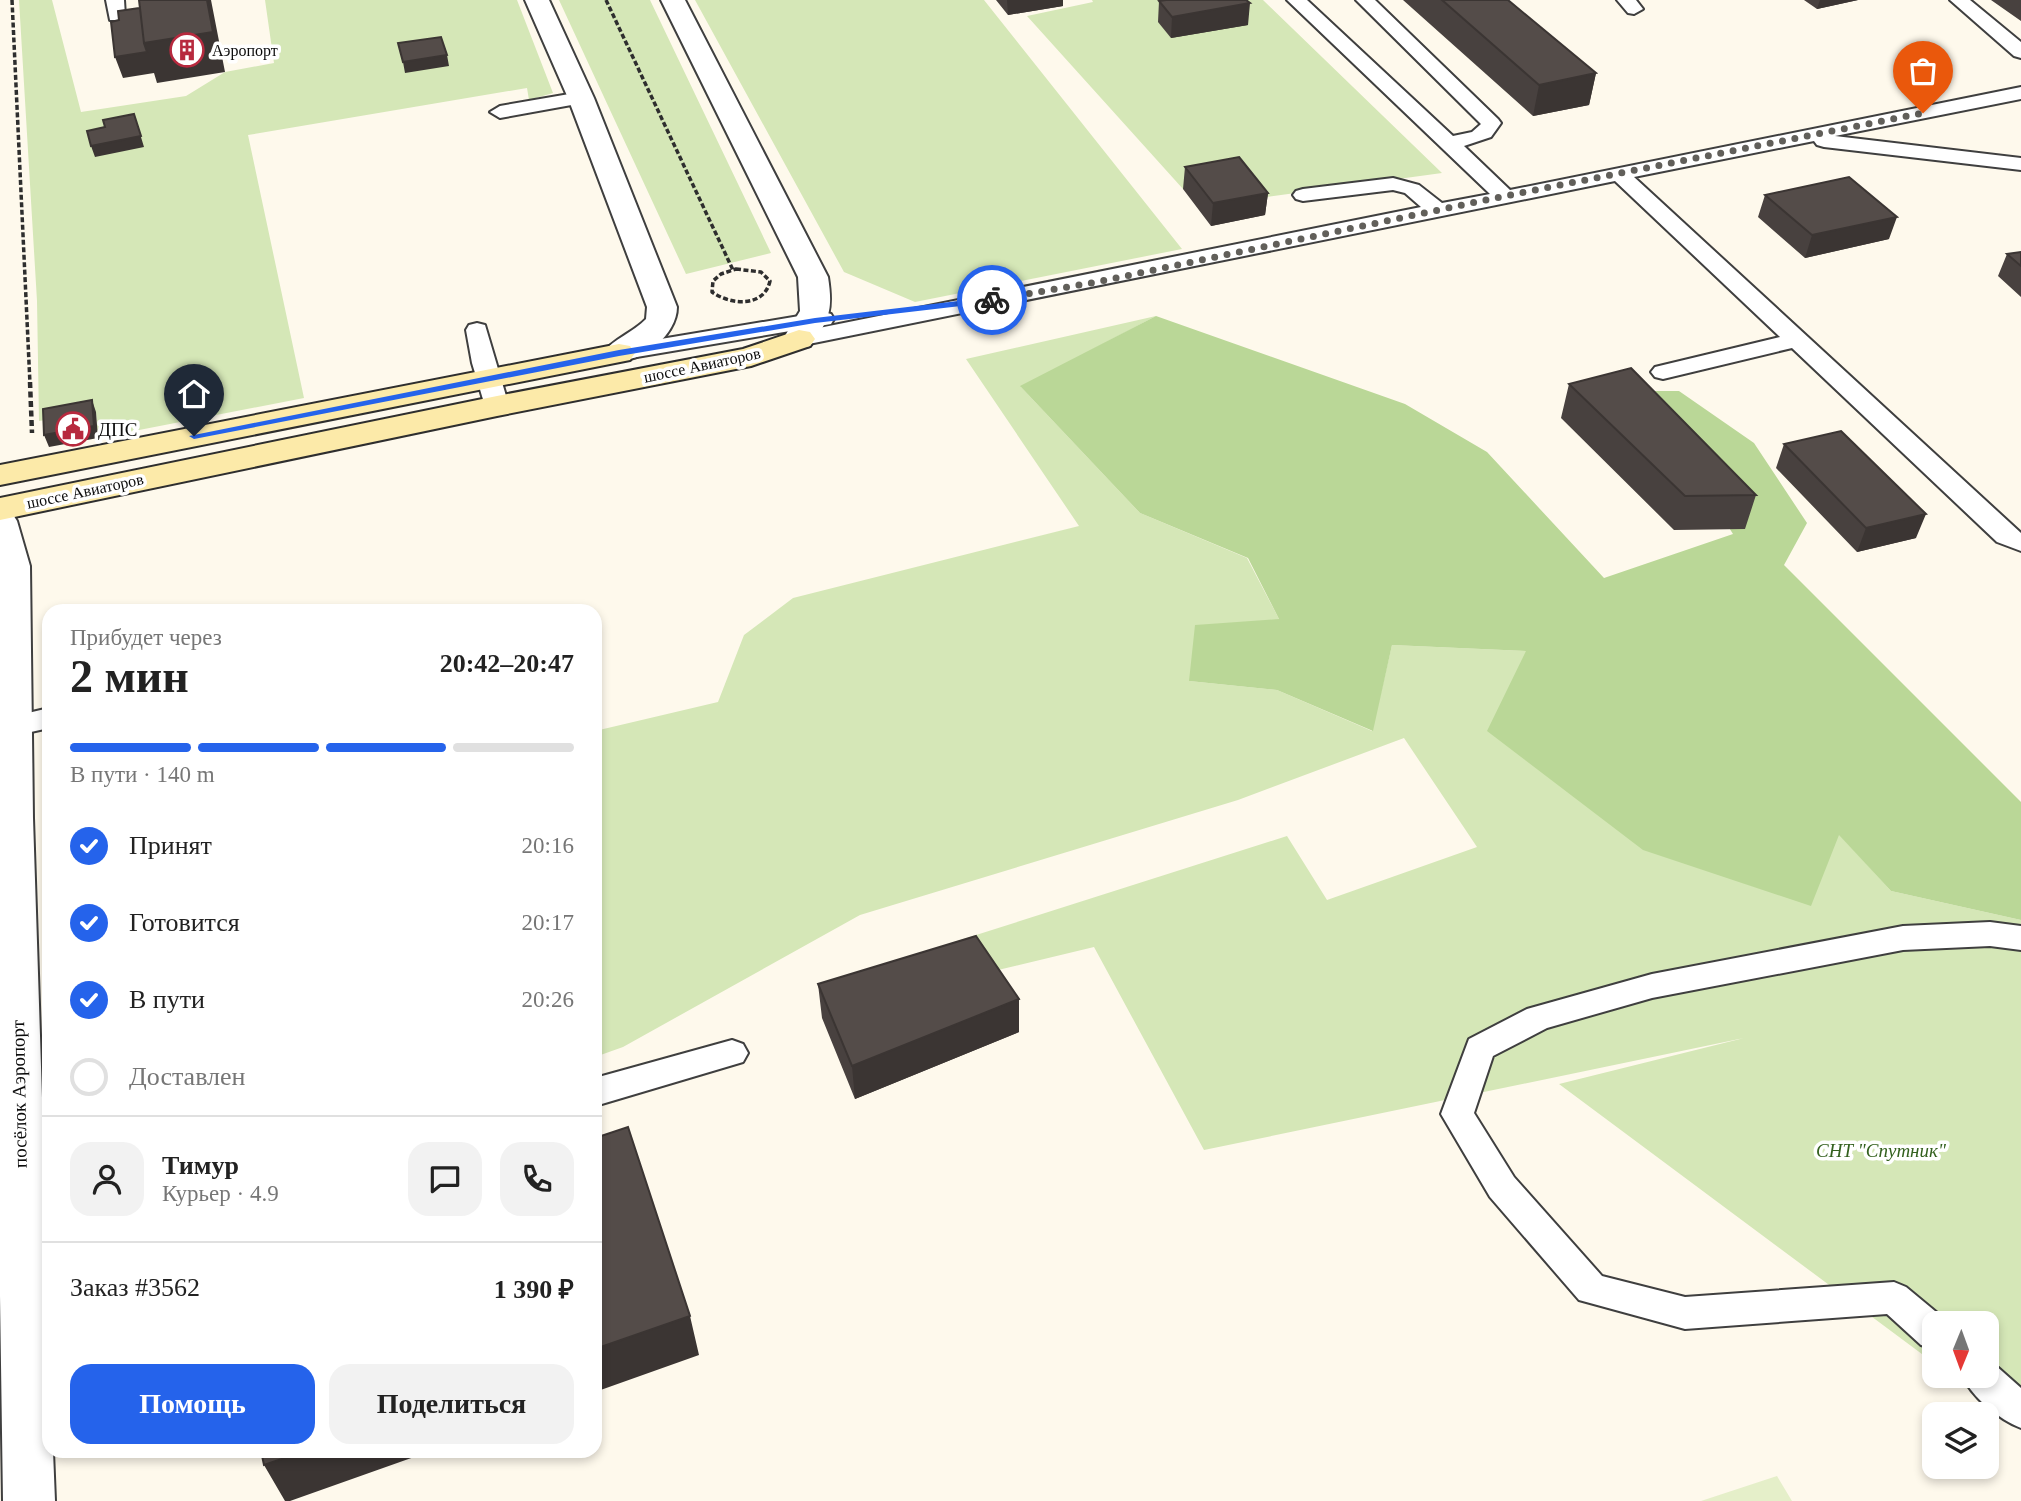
<!DOCTYPE html>
<html lang="ru">
<head>
<meta charset="utf-8">
<style>
	:root { --surface:#fff; --page:#f2f2f2; --text:#222; --muted:#767676; --line:#e0e0e0; --accent:#2563eb }
	body { margin:0; font-family:"Times New Roman",serif; background:var(--page); color:var(--text); height:100vh; display:flex; flex-direction:column; font-size:26px; white-space:nowrap }
	* { box-sizing:border-box; margin:0 }
	p { font-size:23px; color:var(--muted) }
	.icon { flex:none; width:38px; height:38px; fill:none; stroke:currentColor; stroke-width:2; stroke-linecap:round; stroke-linejoin:round }
	.map { position:relative; flex:1; overflow:hidden }
	.drawer { position:absolute; left:42px; top:604px; width:560px; height:854px; display:flex; flex-direction:column; background:var(--surface); border-radius:21px; box-shadow:0 4px 10px #0003 }
	.drawer>* { flex:none }
	.needle { width:46px; rotate:181deg }
	.tools { position:absolute; left:1922px; top:1311px; display:grid; gap:14px }
	.tools a { display:grid; place-items:center; width:77px; height:77px; border-radius:14px; background:var(--surface); box-shadow:0 4px 10px #0003; font-size:35px }
	.pin { position:absolute; display:grid; place-items:center; width:60px; height:60px; color:#fff; margin:-72px -30px; border-radius:50% 50% 50% 0; rotate:-45deg; box-shadow:0 0 7px #0007 }
	.pin .icon { rotate:45deg }
	.courier { position:absolute; display:grid; place-items:center; width:70px; height:70px; margin:-35px; border:5px solid #2563eb; border-radius:50%; background:#fff; color:#222; box-shadow:0 2px 9px #0007 }
	.summary em { font-style:normal; font-weight:700 }
	.summary div { display:flex; flex-direction:column-reverse }
	.summary { display:flex; align-items:center; justify-content:space-between; height:119px; padding:0 28px }
	h1 { font-size:46px; font-weight:700; line-height:52px }
	.bar { display:grid; grid-template-columns:repeat(4,1fr); gap:10px 7px; align-content:center; height:84px; padding:0 28px }
	.bar i { height:9px; border-radius:5px; background:var(--line) }
	.bar .current { background:var(--accent) }
	.bar p { grid-column:span 4 }
	.line { display:flex; align-items:center; gap:18px; padding:0 28px; border-top:2px solid var(--line) }
	.line div { flex:1 }
	.round { display:grid; place-items:center; flex:none; width:74px; height:74px; border-radius:21px; background:var(--page) }
	ol { padding:0 28px; list-style:none }
	li { display:flex; align-items:center; gap:21px; height:77px }
	li p { margin-inline-start:auto }
	li .icon { padding:7px; border-radius:50%; background:var(--accent); color:#fff; stroke-width:4 }
	li:last-child { color:var(--muted) }
	li i { width:38px; height:38px; border:4px solid var(--line); border-radius:50% }
	.primary-button { display:flex; gap:14px; margin-top:auto; padding:14px 28px }
	.primary-button a { flex:1; height:80px; border-radius:21px; background:var(--accent); color:#fff; font-size:28px; font-weight:700; line-height:80px; text-align:center }
	.primary-button a+a { background:var(--page); color:var(--text) }
	.map>svg:first-child { display:block }
</style>
</head>
<body>
<div class="map">
<svg width="2021" height="1501" viewBox="0 0 2021 1501">
	<rect width="100%" height="100%" fill="#fef9ec"/>
	<path fill="#d5e7b7" d="M19,0H52L81,112L186,96L225,72L274,63L265,0H517L553,93L529,100L527,88L248,135L304,398L98,438L96,412L39,421L37,301Z
		M559,0H650L771,253L686,274Z
		M695,0H984L1182,249L915,302L844,272Z
		M1092,0H1263L1442,173L1252,199L1183,189L1027,16L1093,2Z
		M1156,316L1021,387L1140,513L1247,558L1279,619L1189,681L1277,690L1372,731L1392,645L1527,651L1839,834L1891,891L2021,920V1428L1950,1376H1986V1323H1934V1363L1559,1084L1744,1038L1204,1150L1094,947L998,970L954,942L1287,836L1327,900L1477,847L1404,738L1238,800L860,915L623,1047L595,1057V731L718,702L744,635L793,598L1079,526L966,359Z"/>
	<path fill="#bad797" d="M1156,316L1405,404L1487,452L1604,578L1733,534L1655,410L1639,391H1679L1754,443L1807,523L1784,565L2021,802V920L1891,891L1839,835L1811,906L1643,850L1487,731L1526,651L1392,645L1373,731L1277,690L1189,681L1195,625L1279,619L1248,558L1140,513L1020,386Z"/>
	<path fill="#e5efc9" d="M1777,1476L1792,1501H1701Z"/>
	<g fill="none" stroke-linecap="round" stroke-linejoin="round">
		<defs>
			<path id="service" d="M106,0H124L125,16L122,20H110Z
				M1287,0H1307L1453,136L1472,132L1481,124L1356,0H1375L1498,119L1501,123L1491,137L1464,146L1510,190L2021,87V99L1835,136L2021,158V170L1824,147L1817,145L1814,141L1634,177L2021,533V551L1997,542L1792,348L1663,379L1655,377L1651,372L1655,367L1780,337L1615,181L799,346L791,344L788,339L791,334L799,332L1421,207L1405,193L1393,190L1303,201L1296,199L1293,195L1296,191L1303,189L1393,178L1419,185L1442,203L1490,194Z
				M1617,0H1636L1643,9L1634,14L1628,13Z
				M1950,0H1970L2021,42V58L2014,56Z
				M581,92L591,98L588,102L500,118L490,112L500,106Z
				M823,312L831,314L834,319L831,324L619,360L611,358L608,353L611,348L619,346Z
				M477,323L485,325L509,406L505,411H489L485,406L472,363L466,330L469,325Z
				M49,708V728L13,736L3,733L0,727L3,719Z
				M1990,922L2021,926V950L1990,946L1903,950L1652,998L1547,1028L1493,1056L1474,1113L1514,1177L1602,1276L1685,1297L1894,1282L1906,1287L1947,1321L1934,1323V1349L1921,1345L1887,1314L1685,1329L1579,1300L1490,1197L1441,1114L1469,1039L1527,1009L1652,974L1903,926Z
				M732,1040L743,1044L748,1053L743,1062L595,1106V1078Z
				M1986,1361L1994,1364L2021,1388V1428C2000,1420 1971,1397 1963,1376H1986Z"/>
			<path id="minor" d="M0,510L12,513L17,521L30,566L33,818L49,1315V1451H53L55,1501H3L0,1296Z"/>
			<path id="tertiary" d="M525,0H549L594,98L677,307C677,337 637,367 608,360L603,353C613,339 634,332 646,319L647,307L568,98Z
				M661,0H685L828,277C833,309 830,320 810,346L799,348L788,346L783,339L800,311L798,277Z"/>
			<path id="secondary" d="M799,330L810,332L815,339L810,346L751,366L497,416L0,520V498L497,396L743,349Z
				M619,344L630,346L635,353L630,360L0,485V465Z"/>
		</defs>
		<use href="#service" stroke="#3f3f3f" stroke-width="4"/>
		<use href="#minor" stroke="#3f3f3f" stroke-width="4"/>
		<use href="#tertiary" stroke="#3f3f3f" stroke-width="4"/>
		<use href="#secondary" stroke="#2e2e2e" stroke-width="4"/>
		<path stroke="#2e2e2e" stroke-width="3.5" stroke-dasharray="5 2.5" stroke-linecap="butt" d="M12,0L30,384
			M606,0L733,270
			M736,269L761,272L770,281C764,308 730,305 712,292L713,281L721,274Z"/>
		<path stroke="#2e2e2e" stroke-width="4.5" stroke-dasharray="6 3.5" stroke-linecap="butt" d="M30,382L32,433"/>
		<use href="#service" fill="#fff" fill-rule="evenodd"/>
		<use href="#minor" fill="#fff" fill-rule="evenodd"/>
		<use href="#tertiary" fill="#fff" fill-rule="evenodd"/>
		<use href="#secondary" fill="#fceaa9" fill-rule="evenodd"/>
	</g>
	<path fill="#48413f" d="M996,0H1063V6L1008,15Z
		M1403,0H1508L1596,73L1589,105L1533,116Z
		M1804,0H1858L1817,9Z
		M1991,0H2021V21Z
		M1159,1L1248,25L1171,38L1158,22Z
		M1185,167L1268,193L1265,215L1211,226L1183,189Z
		M1765,195L1889,239L1805,258L1758,217Z
		M2021,252V297L1998,276L2007,254Z
		M1569,384L1756,495L1745,529L1674,530L1561,418Z
		M1784,444L1916,538L1857,552L1776,468Z
		M818,984L1019,999V1032L855,1099L822,1018Z"/>
	<path fill="#3b3533" d="M207,0H211L225,72L157,83L154,73L123,78L115,57L144,43Z
		M1007,0H1063V6L1008,15Z
		M1820,0H1858L1817,9Z
		M1250,3L1248,25L1171,38L1172,17Z
		M447,55L449,66L405,73L403,62Z
		M1596,73L1589,105L1533,116L1539,85Z
		M134,114L144,147L95,157L91,146Z
		M1268,193L1265,215L1211,226L1213,203Z
		M1897,217L1889,239L1805,258L1812,235Z
		M92,400L96,412L98,438L49,447L44,435Z
		M1926,514L1916,538L1857,552L1866,528Z
		M1019,999V1032L855,1099L852,1066Z
		M690,1316L699,1355L595,1392V1349Z
		M305,1451H431L290,1501H285L264,1465Z"/>
	<path fill="#544c49" stroke="#3b3533" stroke-width="2" d="M139,0H207L213,32L144,43Z
		M1166,0H1246L1250,3L1172,17L1159,1Z
		M1442,0H1508L1596,73L1539,85Z
		M140,8L144,43L147,52L115,57L111,22L119,20L118,11Z
		M441,37L447,55L403,62L398,43Z
		M134,114L141,136L91,146L87,131L105,127L103,120Z
		M1239,157L1268,193L1213,203L1185,167Z
		M1849,177L1897,217L1812,235L1765,195Z
		M2021,252V266L2007,254Z
		M1631,368L1756,495L1685,496L1569,384Z
		M92,400L94,426L44,435L43,409Z
		M1841,431L1926,514L1866,528L1784,444Z
		M976,936L1019,999L852,1066L818,984Z
		M628,1127L690,1316L595,1349V1138Z
		M261,1451H305L264,1465Z"/>
	<path fill="#2563eb" d="M992,297L995,298V302L815,323L619,356L194,439L189,436L619,350L815,318Z"/>
	<g fill="none" stroke-linecap="round" stroke-linejoin="round">
		<path stroke="#615f5a" stroke-width="7" stroke-dasharray="0 12.6" d="M992,300L1097,282L1505,196L1923,113"/>
	</g>
	<defs>
		<symbol id="building-ring" viewBox="-11 -11 22 22"><circle r="9.5" fill="#fff" stroke="#b7293e" stroke-width="1.5"/><path d="M-4-6H4V6H1V3H-1V6H-4ZM-2.5-4.3h1.7v1.8h-1.7ZM.8-4.3h1.7v1.8H.8ZM-2.5-1h1.7V.8h-1.7ZM.8-1h1.7V.8H.8Z" fill="#b7293e"/></symbol>
		<symbol id="civic-ring" viewBox="-11 -11 22 22"><circle r="9.5" fill="#fff" stroke="#b7293e" stroke-width="1.5"/><path d="M-.6-6.5H3V-4.5H.6V-3L4-1V1h2V6H-6V1h2V-1L-.6-3ZM-1.2 2.5V6h2.4V2.5Z" fill="#b7293e"/></symbol>
	</defs>
	<g fill-rule="evenodd">
		<use href="#building-ring" x="168" y="31" width="38" height="38"/>
		<use href="#civic-ring" x="54" y="410" width="38" height="38"/>
	</g>
	<g text-anchor="middle" dominant-baseline="central" stroke-width="7" stroke-linejoin="round" paint-order="stroke">
		<g font-size="16" fill="#0c0c0c" stroke="#fff" text-anchor="start">
			<text x="212" y="50">Аэропорт</text>
		</g>
		<g font-size="16" fill="#0c0c0c" stroke="#fff">
			<text transform="translate(702 365) rotate(-12)">шоссе Авиаторов</text>
			<text transform="translate(85 491) rotate(-12)">шоссе Авиаторов</text>
		</g>
		<g font-size="19" fill="#0c0c0c" stroke="#fff" text-anchor="start">
			<text x="98" y="429">ДПС</text>
		</g>
		<g font-size="19" fill="#0c0c0c" stroke="#fff">
			<text transform="translate(19 1094) rotate(-91)">посёлок Аэропорт</text>
		</g>
		<g font-size="19" font-style="italic" fill="#34611f" stroke="#fff">
			<text x="1881" y="1150">СНТ "Спутник"</text>
		</g>
	</g>
</svg>
<div class="tools">
<a><svg class="needle" viewBox="-14 -14 28 28"><path d="M0-13l5 13h-10z" fill="#e53935"/><path d="M0 13l5-13h-10z" fill="#767676"/></svg></a>
<a><svg class="icon" aria-label="layers" viewBox="0 0 24 24"><path d="M12 4l9 5-9 5-9-5zM3 14l9 5 9-5"/></svg></a>
</div>
<div class="pin" style="left:1923px;top:113px;background:#ea580c"><svg class="icon" aria-label="bag" viewBox="0 0 24 24"><path d="M5 8h14l-1 12H6zM9 8a3 3 0 0 1 6 0"/></svg></div>
<div class="pin" style="left:194px;top:436px;background:#1f2937"><svg class="icon" aria-label="home" viewBox="0 0 24 24"><path d="M3 11l9-7 9 7M6 9v11h12V9"/></svg></div>
<div class="courier" style="left:992px;top:300px"><svg class="icon" aria-label="bike" viewBox="0 0 24 24"><circle cx="6" cy="16" r="4"/><circle cx="18" cy="16" r="4"/><path d="M6 16l4-8h5l3 8M10 8l3 8H6M13 5h3"/></svg></div>
<section class="drawer">
<div class="summary"><div><h1>2 мин</h1><p>Прибудет через</p></div><em>20:42–20:47</em></div>
<div class="bar"><i class="current"></i><i class="current"></i><i class="current"></i><i></i><p>В пути · 140 m</p></div>
<ol>
<li><svg class="icon" aria-label="check" viewBox="0 0 24 24"><path d="M5 12l5 5 9-10"/></svg>Принят<p>20:16</p></li>
<li><svg class="icon" aria-label="check" viewBox="0 0 24 24"><path d="M5 12l5 5 9-10"/></svg>Готовится<p>20:17</p></li>
<li><svg class="icon" aria-label="check" viewBox="0 0 24 24"><path d="M5 12l5 5 9-10"/></svg>В пути<p>20:26</p></li>
<li><i></i>Доставлен</li>
</ol>
<div class="line" style="height:126px"><a class="round"><svg class="icon" aria-label="person" viewBox="0 0 24 24"><circle cx="12" cy="8" r="4"/><path d="M4 21q1-7 8-7t8 7"/></svg></a><div><b>Тимур</b><p>Курьер · 4.9</p></div><a class="round"><svg class="icon" aria-label="chat" viewBox="0 0 24 24"><path d="M4 5h16v11H9l-5 4z"/></svg></a><a class="round"><svg class="icon" aria-label="phone" viewBox="0 0 24 24"><path d="M5 4h4l2 5-3 2q2 4 5 5l2-3 5 2v4C11 20 4 13 5 4z"/></svg></a></div>
<div class="line" style="height:91px"><div>Заказ #3562</div><b>1 390 ₽</b></div>
<div class="primary-button"><a>Помощь</a><a>Поделиться</a></div>
</section>
</div>
</body>
</html>
